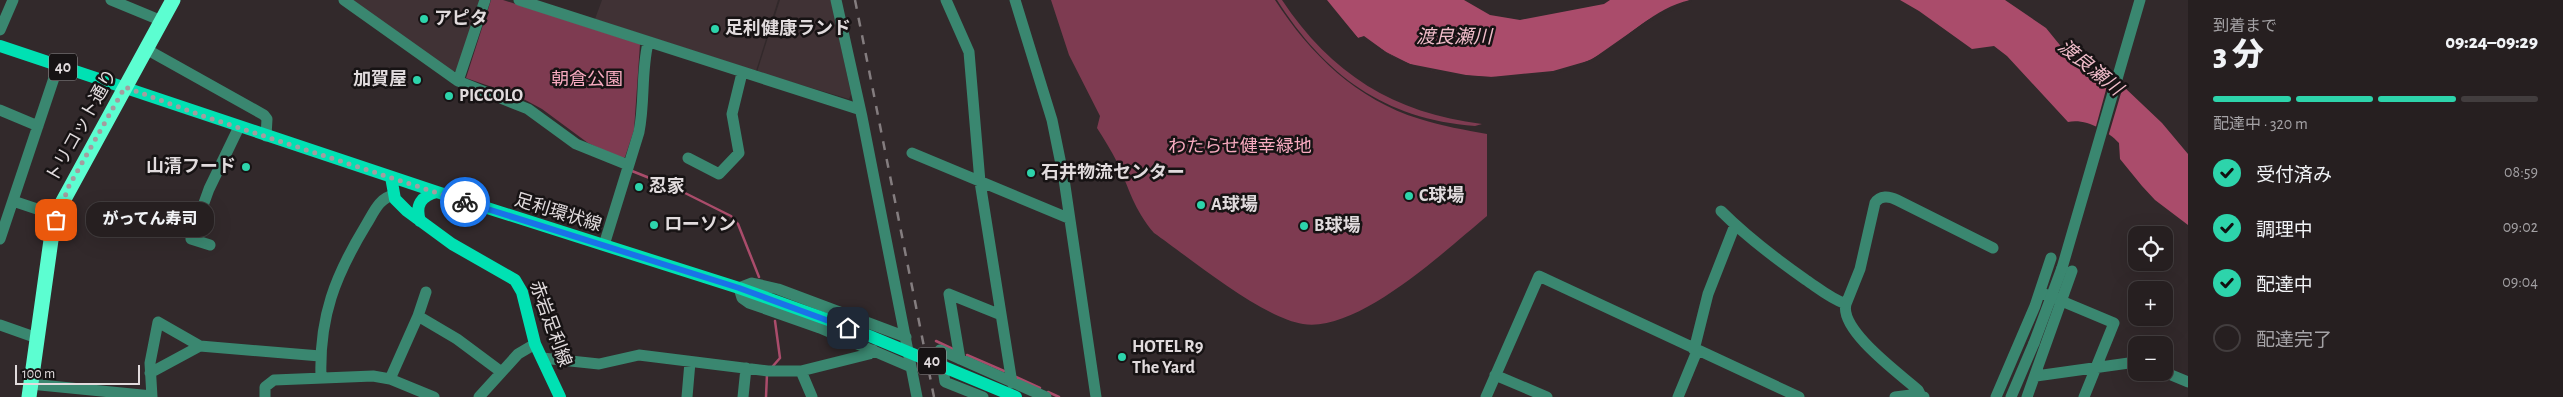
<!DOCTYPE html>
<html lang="ja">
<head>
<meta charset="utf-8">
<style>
	:root { --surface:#261f20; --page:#2e2729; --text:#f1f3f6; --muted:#a4a2a5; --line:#423d3e; --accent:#2dd4ab }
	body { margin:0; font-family:"Alegreya Sans","Noto Sans JP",sans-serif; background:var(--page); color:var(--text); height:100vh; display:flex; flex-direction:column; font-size:19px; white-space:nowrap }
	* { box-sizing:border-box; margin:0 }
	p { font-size:16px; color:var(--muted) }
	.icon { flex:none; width:28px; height:28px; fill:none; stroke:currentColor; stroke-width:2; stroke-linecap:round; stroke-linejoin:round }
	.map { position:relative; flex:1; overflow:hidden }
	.details { display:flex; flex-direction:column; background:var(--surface); width:375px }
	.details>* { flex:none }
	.tools { position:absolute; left:2128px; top:226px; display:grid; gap:10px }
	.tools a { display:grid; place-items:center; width:45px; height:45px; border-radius:10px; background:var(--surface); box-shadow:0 5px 20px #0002,0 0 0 1px var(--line); font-size:25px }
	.scale { position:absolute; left:15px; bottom:12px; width:125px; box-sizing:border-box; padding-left:5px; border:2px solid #e1dbdd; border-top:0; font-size:14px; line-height:18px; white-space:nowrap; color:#e1dbdd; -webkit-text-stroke:4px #171314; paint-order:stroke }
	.pin { position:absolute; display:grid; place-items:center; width:42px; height:42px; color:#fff; margin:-21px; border-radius:10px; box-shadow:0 2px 8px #0006 }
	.courier { position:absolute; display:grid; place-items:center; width:50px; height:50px; margin:-25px; border:4px solid #1a73e8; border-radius:50%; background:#fff; color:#222; box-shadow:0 1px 6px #0007 }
	.bubble { position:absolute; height:35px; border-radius:15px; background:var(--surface); box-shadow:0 5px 20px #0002,0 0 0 1px var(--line); font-size:16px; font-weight:800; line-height:35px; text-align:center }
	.overview em { font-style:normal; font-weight:800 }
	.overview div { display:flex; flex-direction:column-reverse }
	.overview { display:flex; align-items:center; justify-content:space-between; height:85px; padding:0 25px }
	h1 { font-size:32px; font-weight:800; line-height:38px }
	.bar { display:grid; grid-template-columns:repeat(4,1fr); gap:8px 5px; align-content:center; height:60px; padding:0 25px }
	.bar i { height:6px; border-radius:4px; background:var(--line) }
	.bar .current { background:var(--accent) }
	.bar p { grid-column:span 4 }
	ol { padding:0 25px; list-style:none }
	li { display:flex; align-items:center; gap:15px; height:55px }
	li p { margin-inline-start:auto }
	li .icon { padding:5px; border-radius:50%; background:var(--accent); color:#111; stroke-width:4 }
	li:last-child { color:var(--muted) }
	li i { width:28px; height:28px; border:2px solid var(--line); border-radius:50% }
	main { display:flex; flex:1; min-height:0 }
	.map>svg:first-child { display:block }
</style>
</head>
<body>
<main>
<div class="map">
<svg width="2188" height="397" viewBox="0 0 2188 397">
	<rect width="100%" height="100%" fill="#32292b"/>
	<path fill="#403235" d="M352,0H480L457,70L452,72Z
		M602,0H778L756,71L595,19Z
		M780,0H831L851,94L849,99L757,72Z"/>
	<path fill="#7e3b51" d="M491,0H503L640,44L634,130L625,157L623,159L588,143L542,109L518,96L466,78Z
		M1051,0H1275C1310,54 1357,100 1420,119C1442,126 1465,130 1487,134V216C1446,250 1358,333 1303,324C1262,318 1190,258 1154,233C1133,208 1130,190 1117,162C1111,150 1104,139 1097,128L1100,116L1069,55Z
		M1277,0H1282C1331,74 1394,113 1482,124L1475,126C1384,119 1325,75 1277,0Z"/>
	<path fill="#aa4c6b" d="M1327,0H1464L1490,15L1520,20L1604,4L1610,0H1690C1654,8 1629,37 1599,55C1554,83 1458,82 1410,64C1393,58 1378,47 1364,37L1358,38Z
		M1900,0H2005L2046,28L2068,55L2082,65L2098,71L2123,86L2162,123L2188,154V225L2155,200L2142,186L2120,159L2119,143C2107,130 2085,118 2068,122L2007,56L1994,46L1972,49L1919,11Z"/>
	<path fill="#32292b" d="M1690,0H1692L1691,2L1649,22L1592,62L1554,74L1491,80L1465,78L1409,66L1363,39L1357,40L1325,1L1358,38L1364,36L1386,52L1410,64L1466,75L1491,77L1553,71L1591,60L1648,20Z
		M2110,75L2124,83L2108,137L2095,130Z"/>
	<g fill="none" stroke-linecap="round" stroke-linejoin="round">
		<path stroke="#aa4c6b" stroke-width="2.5" d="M632,171L677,189L731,216L738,224L759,277
			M936,341L955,350
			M967,355L1004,371
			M773,366L780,358L775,321
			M1016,377L1040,388
			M1048,392L1059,397
			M766,397L767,374"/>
		<path stroke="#3a8770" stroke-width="11" d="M111,0L162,21
			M344,0L458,81L528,109L576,144L628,165
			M519,0L858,109
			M836,0L862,117L917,397
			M946,0L969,52L980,182L1012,383
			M1015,0L1052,120L1064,179L1096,397
			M0,30L13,0
			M146,49L264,115L267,119L266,136
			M458,81L485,0
			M0,110L38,126
			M912,153L1068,218
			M688,158L719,174L739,153L732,114L742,73
			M13,201L58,216
			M1721,211C1747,237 1776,259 1806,280C1818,288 1831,299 1846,304C1839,330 1900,374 1918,390L1921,396
			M0,239L58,66
			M210,245L191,239L209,189L239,127
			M604,245L639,132C645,102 641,73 648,43
			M2062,268L2140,0
			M426,292L418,316L457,339L500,371
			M2040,292L2114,323L2084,397
			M949,294L960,359
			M949,294L1001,315
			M1846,304L1860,269L1875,203C1880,195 1889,196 1897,200L1993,248
			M0,325L37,338
			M906,337L778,289L752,283L739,288L742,298L749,303L820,328L911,367
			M1694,350L1708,294L1735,225
			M542,358L599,364L639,355L768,371H801L869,354L873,350
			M801,371L812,397
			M2164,372L2188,382
			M150,373L200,346
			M1495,375L1547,397
			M2036,376L2136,362
			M321,377C319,317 335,276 366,225C374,212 379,198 394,195
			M390,379L418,316
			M30,384L152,396
			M152,397L150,363L158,322L200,346L320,356
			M265,397V387L274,380L373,376L390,379L434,397
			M479,397L518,354L535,344
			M687,397L690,362
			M743,397L746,368
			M983,397L945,382L940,350L1046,397
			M1486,397L1539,276L1799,397
			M1678,397L1697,351
			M1895,397L1911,395L1924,397
			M1996,397L2035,306L2051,258
			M2011,397L2034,343
			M2027,397L2072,271"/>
		<path stroke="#00e1b3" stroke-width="12" d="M0,46L437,192L739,288L848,327
			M391,177L395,199L407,211L452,244L515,280L522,292L535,344L560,397
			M420,221C415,205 421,196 437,192"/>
		<path stroke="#5cfed1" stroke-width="15" d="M29,397L51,240L62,203L173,0"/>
		<path stroke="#847d7f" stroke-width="2.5" stroke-dasharray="9 9" stroke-linecap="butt" d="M855,0L934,397"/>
		<path stroke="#3a8770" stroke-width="11" d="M2034,343L2062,268"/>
		<path stroke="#00e1b3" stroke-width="12" d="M848,327L1016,397"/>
	</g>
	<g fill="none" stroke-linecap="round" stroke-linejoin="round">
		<path stroke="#a49d9f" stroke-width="5" stroke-dasharray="0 9" d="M56,220L69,186L125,87L203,116L465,202"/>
		<path stroke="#1a73e8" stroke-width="6" d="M465,202L739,288L848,328"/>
	</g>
	<g fill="#2dd4ab" stroke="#171314" stroke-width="2">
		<circle cx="424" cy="19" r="5"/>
		<circle cx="715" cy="29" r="5"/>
		<circle cx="417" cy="80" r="5"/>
		<circle cx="449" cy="96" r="5"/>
		<circle cx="246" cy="167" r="5"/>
		<circle cx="1031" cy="173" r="5"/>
		<circle cx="639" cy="187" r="5"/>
		<circle cx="1409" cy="196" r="5"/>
		<circle cx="1201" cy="205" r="5"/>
		<circle cx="654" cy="225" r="5"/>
		<circle cx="1304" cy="226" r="5"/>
		<circle cx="1122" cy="357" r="5"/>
	</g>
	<g text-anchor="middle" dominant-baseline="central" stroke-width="5" stroke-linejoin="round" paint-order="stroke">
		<g fill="#171314" stroke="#a49fa1" stroke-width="1">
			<rect x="49" y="53.5" width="28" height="27" rx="4"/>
			<rect x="918" y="347.5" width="28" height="27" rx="4"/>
		</g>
		<g font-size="16" font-weight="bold" fill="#e1dbdd">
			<text x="63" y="67">40</text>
			<text x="932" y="361">40</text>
		</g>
		<g font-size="18" font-weight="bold" fill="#e1dbdd" stroke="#171314" text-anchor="start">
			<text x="434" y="19">アピタ</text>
			<text x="725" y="29">足利健康ランド</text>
			<text x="407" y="80" text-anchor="end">加賀屋</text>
			<text x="459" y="96">PICCOLO</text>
			<text x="236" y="167" text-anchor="end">山清フード</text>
			<text x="1041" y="173">石井物流センター</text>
			<text x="649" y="187">忍家</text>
			<text x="1419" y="196">C球場</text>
			<text x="1211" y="205">A球場</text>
			<text x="664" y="225">ローソン</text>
			<text x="1314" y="226">B球場</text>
			<text x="1132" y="347">HOTEL R9<tspan x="1132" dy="21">The Yard</tspan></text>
		</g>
		<g font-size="18" fill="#f8abc0" stroke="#171314">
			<text x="587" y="80">朝倉公園</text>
			<text x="1240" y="147">わたらせ健幸緑地</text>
		</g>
		<g font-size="18" fill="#e1dbdd" stroke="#171314">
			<text transform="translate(82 126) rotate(-61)">トリコット通り</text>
			<text transform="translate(558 213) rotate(17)">足利環状線</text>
			<text transform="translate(550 324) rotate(70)">赤岩足利線</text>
		</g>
		<g font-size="19" font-style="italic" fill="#f0bcc9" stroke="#171314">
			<text x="1454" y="37">渡良瀬川</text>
			<text transform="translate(2090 68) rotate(39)">渡良瀬川</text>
		</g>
	</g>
</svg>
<div class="tools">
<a><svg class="icon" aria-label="locate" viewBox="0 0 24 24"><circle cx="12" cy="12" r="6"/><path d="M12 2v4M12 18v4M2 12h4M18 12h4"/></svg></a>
<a>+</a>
<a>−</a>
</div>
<div class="scale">100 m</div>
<div class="pin" style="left:56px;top:220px;background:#ea580c"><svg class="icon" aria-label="bag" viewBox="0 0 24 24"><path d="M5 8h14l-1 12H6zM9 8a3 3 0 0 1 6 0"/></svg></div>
<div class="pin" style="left:848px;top:328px;background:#1f2937"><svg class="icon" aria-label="home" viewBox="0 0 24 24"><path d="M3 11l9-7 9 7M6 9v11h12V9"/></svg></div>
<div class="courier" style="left:465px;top:202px"><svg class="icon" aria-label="bike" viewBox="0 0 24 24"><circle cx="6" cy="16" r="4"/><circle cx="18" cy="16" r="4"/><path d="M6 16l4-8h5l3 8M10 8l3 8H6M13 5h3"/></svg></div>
<div class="bubble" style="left:86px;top:202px;width:128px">がってん寿司</div>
</div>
<section class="details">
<div class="overview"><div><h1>3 分</h1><p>到着まで</p></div><em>09:24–09:29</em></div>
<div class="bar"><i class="current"></i><i class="current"></i><i class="current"></i><i></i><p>配達中 · 320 m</p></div>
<ol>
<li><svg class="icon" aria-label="check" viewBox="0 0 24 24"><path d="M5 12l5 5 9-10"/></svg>受付済み<p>08:59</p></li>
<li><svg class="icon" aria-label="check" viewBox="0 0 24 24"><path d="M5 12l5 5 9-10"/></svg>調理中<p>09:02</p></li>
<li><svg class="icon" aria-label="check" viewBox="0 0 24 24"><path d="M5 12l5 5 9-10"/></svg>配達中<p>09:04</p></li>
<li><i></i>配達完了</li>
</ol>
</section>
</main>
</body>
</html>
